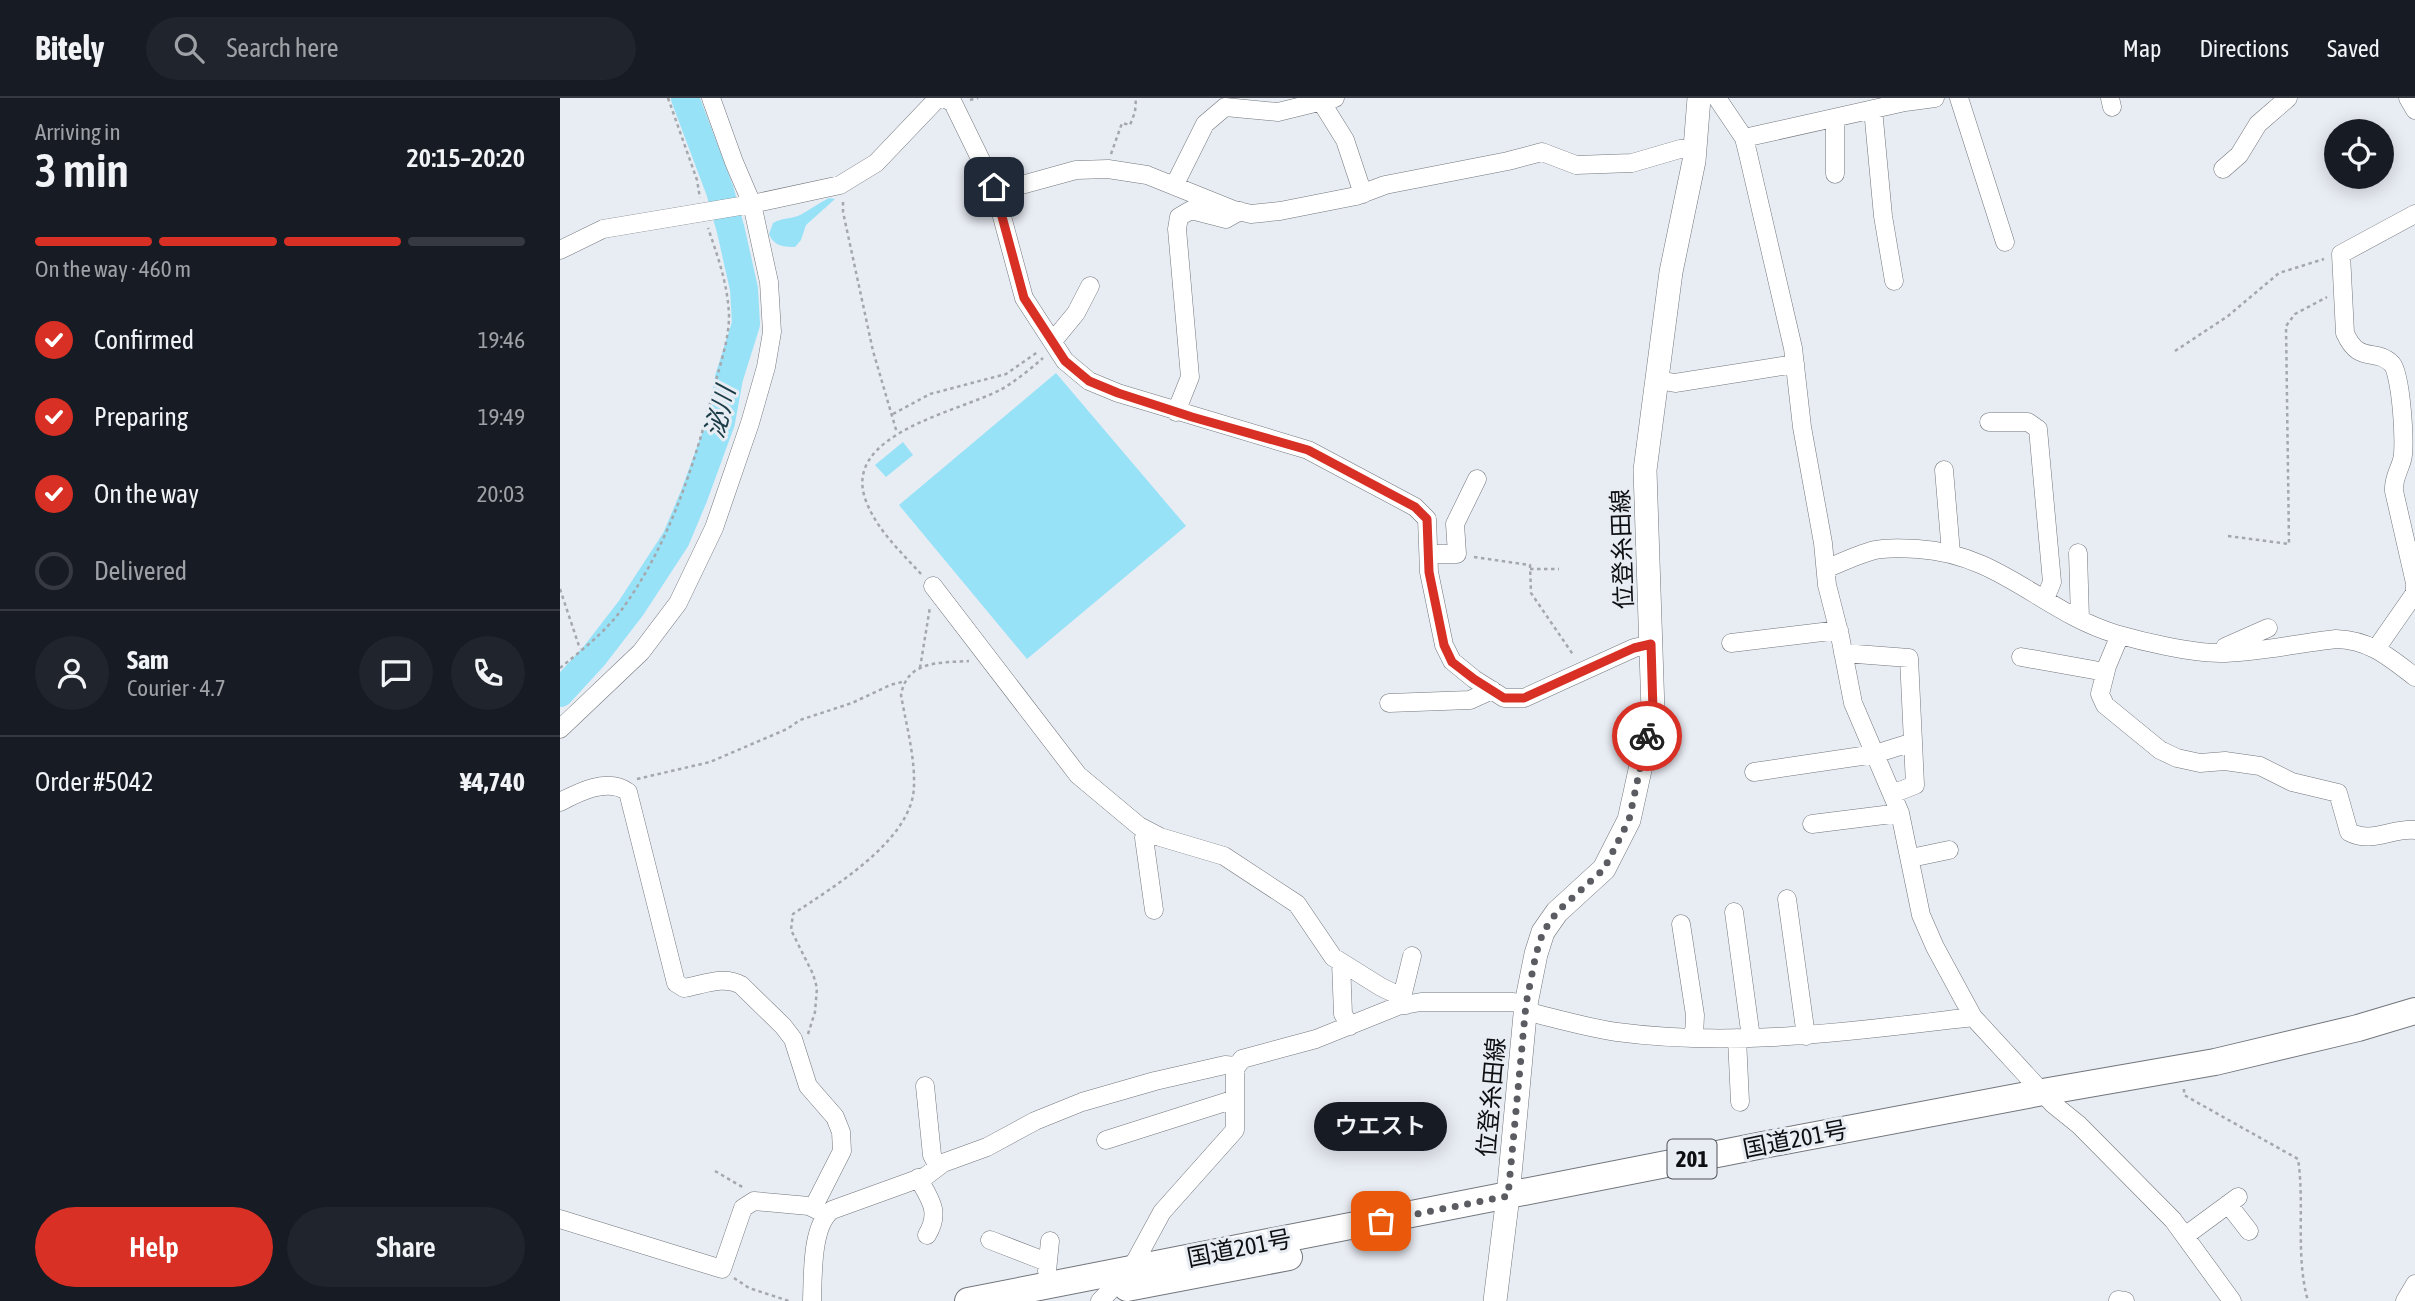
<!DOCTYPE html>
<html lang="en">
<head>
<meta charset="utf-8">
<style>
	:root { --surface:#171b24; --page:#20242c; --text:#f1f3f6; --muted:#9ea1a6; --line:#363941; --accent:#d93025 }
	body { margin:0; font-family:"Asap Condensed","Noto Sans JP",sans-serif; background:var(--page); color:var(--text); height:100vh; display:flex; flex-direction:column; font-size:26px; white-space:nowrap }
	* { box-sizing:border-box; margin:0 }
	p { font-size:23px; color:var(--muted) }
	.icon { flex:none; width:38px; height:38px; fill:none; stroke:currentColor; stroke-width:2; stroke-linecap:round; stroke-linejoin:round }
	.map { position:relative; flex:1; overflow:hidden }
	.drawer { display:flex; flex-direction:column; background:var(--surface); width:560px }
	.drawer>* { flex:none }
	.buttons { position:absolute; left:1764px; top:21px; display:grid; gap:14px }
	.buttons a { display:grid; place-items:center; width:70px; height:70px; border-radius:50%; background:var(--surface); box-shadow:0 4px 18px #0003; font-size:35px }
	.pin { position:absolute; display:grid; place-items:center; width:60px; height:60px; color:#fff; margin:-30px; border-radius:14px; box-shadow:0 4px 10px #0006 }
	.courier { position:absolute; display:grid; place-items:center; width:70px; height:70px; margin:-35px; border:5px solid #d93025; border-radius:50%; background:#fff; color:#222; box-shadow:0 2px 9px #0007 }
	.bubble { position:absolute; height:49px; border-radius:24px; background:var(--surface); box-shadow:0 4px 18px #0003; font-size:23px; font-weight:600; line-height:49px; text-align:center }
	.head em { font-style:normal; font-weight:600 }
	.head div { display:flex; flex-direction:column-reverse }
	.head { display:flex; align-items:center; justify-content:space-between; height:119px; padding:0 35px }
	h1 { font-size:46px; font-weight:600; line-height:52px }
	.bar { display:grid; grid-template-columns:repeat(4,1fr); gap:10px 7px; align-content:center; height:84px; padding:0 35px }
	.bar i { height:9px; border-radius:5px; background:var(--line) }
	.bar .selected { background:var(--accent) }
	.bar p { grid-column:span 4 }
	.line { display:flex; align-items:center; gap:18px; padding:0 35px; border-top:2px solid var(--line) }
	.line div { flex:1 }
	.round { display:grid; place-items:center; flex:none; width:74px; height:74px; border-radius:37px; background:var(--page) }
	ol { padding:0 35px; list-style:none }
	li { display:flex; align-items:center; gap:21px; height:77px }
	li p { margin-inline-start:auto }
	li .icon { padding:7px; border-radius:50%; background:var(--accent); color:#fff; stroke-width:4 }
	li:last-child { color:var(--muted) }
	li i { width:38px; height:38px; border:4px solid var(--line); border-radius:50% }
	.primary-button { display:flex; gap:14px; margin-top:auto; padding:14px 35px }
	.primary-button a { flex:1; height:80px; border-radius:42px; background:var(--accent); color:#fff; font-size:28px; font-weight:600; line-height:80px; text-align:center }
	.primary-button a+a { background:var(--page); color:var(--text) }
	header { display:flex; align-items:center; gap:42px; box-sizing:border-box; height:98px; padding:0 35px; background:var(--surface); border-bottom:2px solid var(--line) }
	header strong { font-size:33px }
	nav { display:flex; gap:38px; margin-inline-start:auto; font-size:24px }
	.search { width:490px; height:63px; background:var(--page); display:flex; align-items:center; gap:18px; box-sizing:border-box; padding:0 24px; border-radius:38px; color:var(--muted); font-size:26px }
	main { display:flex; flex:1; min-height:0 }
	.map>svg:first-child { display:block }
</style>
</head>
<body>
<header>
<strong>Bitely</strong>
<div class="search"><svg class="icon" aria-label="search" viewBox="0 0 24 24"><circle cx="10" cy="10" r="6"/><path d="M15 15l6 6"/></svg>Search here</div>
<nav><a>Map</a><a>Directions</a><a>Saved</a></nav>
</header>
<main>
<section class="drawer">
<div class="head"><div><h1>3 min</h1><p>Arriving in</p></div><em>20:15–20:20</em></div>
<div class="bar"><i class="selected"></i><i class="selected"></i><i class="selected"></i><i></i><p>On the way · 460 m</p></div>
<ol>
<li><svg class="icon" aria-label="check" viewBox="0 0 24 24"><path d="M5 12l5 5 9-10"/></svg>Confirmed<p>19:46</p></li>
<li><svg class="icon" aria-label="check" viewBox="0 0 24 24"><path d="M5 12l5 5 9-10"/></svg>Preparing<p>19:49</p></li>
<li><svg class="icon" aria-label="check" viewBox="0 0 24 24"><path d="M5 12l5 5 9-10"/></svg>On the way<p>20:03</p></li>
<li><i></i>Delivered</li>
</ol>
<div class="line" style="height:126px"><a class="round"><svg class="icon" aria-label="person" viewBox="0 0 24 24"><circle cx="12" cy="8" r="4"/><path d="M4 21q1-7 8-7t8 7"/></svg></a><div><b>Sam</b><p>Courier · 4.7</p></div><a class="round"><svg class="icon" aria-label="chat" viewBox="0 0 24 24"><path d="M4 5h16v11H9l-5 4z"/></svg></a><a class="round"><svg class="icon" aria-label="phone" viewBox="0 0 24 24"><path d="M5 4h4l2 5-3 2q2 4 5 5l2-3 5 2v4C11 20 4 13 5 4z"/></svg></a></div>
<div class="line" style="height:91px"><div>Order #5042</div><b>¥4,740</b></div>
<div class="primary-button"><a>Help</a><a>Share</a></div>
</section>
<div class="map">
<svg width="1855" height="1203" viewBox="0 0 1855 1203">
	<rect width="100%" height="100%" fill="#e8ecf3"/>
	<path fill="#98e2f8" d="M269,100L275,101L246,127L241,142L235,149C223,149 214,148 209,136L213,125C224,119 234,121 242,116C251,111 259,105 269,100Z
		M496,275L626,428L467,561L339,407Z
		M343,344L353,357L326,379L315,367Z"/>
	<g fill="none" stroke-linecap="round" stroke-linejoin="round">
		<path stroke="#98e2f8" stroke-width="28" d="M0,595L34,558L71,510L116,441L134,398L161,324L169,280L186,226L184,191L171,133L160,93L125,0"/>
		<defs>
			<path id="minor" d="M384,0L393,5L434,89L464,200L505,263L529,283L558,295L748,352L855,409L867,421L869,474L884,547L892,563L914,581L944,600H964L1074,550L1091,546
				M1157,0L1184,40L1188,56L1233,250L1242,329L1263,445L1267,487L1280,538L1293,605L1340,715L1361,817L1375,849L1413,919L1493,1006L1519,1027L1613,1122L1672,1203
				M1399,0L1445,144
				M1550,0L1552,9
				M1848,0L1855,12
				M762,5L785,42L803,96
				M1313,11L1323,118L1334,183
				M1275,20V76
				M1184,40L1345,4L1375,0
				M1663,71L1679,57L1698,26L1728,0
				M614,88L645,26L665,9L718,14L775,0
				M436,94L516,72L548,71L587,77L674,112L691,116L720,113L796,98L825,87L948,63L982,54L1016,67L1072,65L1120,51H1135
				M0,152L43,131L192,106L280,87L316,65L378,0
				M493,243L516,215L530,188
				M1098,282L1115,285L1235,266
				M616,314L630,279L617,131L619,119L631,112L666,121L680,113
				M1429,324H1468L1478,331L1492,484L1485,501
				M1384,372L1391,455
				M1518,455L1520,521
				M869,456H897L895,426L917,381
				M1266,471C1282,464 1299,456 1315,452C1329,449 1344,450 1358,451C1440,456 1483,514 1556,536C1584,544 1631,555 1660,555C1696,555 1739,545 1776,541C1810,542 1829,559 1855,579
				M373,488L518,677L579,728L600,739L664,758L737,806L773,859L821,889L842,899L846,907
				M1560,537L1547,568L1540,596L1545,607L1600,652L1617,660L1640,665L1665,663L1700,668L1732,684L1778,695L1789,734C1812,746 1831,730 1855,732
				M1171,545L1279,532
				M1665,549L1708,530
				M1816,551L1855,495V485L1834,393C1833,381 1839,373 1842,362C1846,348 1841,276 1832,266C1815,249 1799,267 1785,235L1781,156L1855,116
				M1461,559L1545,574
				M829,605L910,602L932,592
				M0,631L81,554L118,505L154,430L190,325L206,269L212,234L209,184L192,106L174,64L151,0
				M1194,674L1315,656L1353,644L1349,560L1283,555
				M1332,696L1355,687L1353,644
				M0,704C19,694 48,679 68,694L116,885L124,890C142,887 164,877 181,887L223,928L233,941L248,988L275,1019L281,1034L282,1053L253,1110
				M1252,726L1340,715
				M586,732L584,740L594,812
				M1351,760L1389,752
				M1227,801L1246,938
				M1174,814L1191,940
				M1121,826L1135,917L1134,939
				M781,864L783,916L790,928
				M842,899L852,858
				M1177,940L1180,1004
				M365,988L372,1057L378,1069
				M546,1042L675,1001
				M358,1080C370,1101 381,1114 367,1137
				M1668,1106L1689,1133
				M0,1121L162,1171L183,1110L194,1103L249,1108L263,1115
				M1625,1138L1678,1099
				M430,1142L487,1164
				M487,1173L490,1143
				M1558,1202L1565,1203
				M252,1203C253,1178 251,1127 272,1112L366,1078L383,1065L427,1049L475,1023L522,1004L595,983L665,967L677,968
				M540,1203L571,1171L602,1114L675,1032V971L682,961L756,941L838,908L861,904H952L966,906L973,915C1001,922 1029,930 1057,934C1176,950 1295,933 1413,919
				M1845,1203L1855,1186"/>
			<path id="major" d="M935,1203L948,1098L966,906L976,856L983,834L997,814L1044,771L1069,722L1093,613L1085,372L1111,174L1134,63L1139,0"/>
			<path id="highway" d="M567,1190L729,1159
				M408,1203L1203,1047L1483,994L1655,964L1798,930L1855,913"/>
		</defs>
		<use href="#minor" stroke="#72767c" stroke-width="19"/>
		<use href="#major" stroke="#72767c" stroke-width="24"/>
		<use href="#highway" stroke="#72767c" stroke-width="28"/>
		<path stroke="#a4a8ad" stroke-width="2.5" stroke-dasharray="3.5 3.5" stroke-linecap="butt" d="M108,0L137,82L140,100
			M410,2L418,0
			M551,56L562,25L570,27L575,14L576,0
			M283,104V114L313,253L337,335
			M1615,253L1668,218L1719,175L1764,161
			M333,316L370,296L446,276L479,253
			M1668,438L1729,446L1726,228L1735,216L1767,199
			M914,459L970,467L971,495L1014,558
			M970,471H999
			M361,476C341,454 317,432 306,403C280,336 398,314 440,292C455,284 470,271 483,260
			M0,491L20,551
			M0,570C23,551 48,532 65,507C111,442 136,362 155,286C161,264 169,240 169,218C168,187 158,159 148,130
			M360,570L370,509
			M77,681L150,664L227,631L240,622L292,605L330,587L342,584
			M248,936L255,914L257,890L253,876L231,832L233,816C273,789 353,742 354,688C355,658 346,626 341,597C347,562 380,565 409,563
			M1624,991V997L1738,1061C1745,1107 1735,1157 1748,1203
			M155,1073L184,1090
			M174,1180L189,1190L229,1203"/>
		<use href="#minor" stroke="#fff" stroke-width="18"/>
		<use href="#major" stroke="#fff" stroke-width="23"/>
		<use href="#highway" stroke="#fff" stroke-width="26"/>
	</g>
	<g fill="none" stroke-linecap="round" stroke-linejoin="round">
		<path stroke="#5a5c61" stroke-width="7" stroke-dasharray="0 12.6" d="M821,1123L948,1098L966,906L976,856L983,834L997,814L1044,771L1069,722L1087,638"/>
		<path stroke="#d93025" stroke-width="9" d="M434,89L464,200L505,263L529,283L558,295L632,319L748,352L855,409L867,421L869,474L884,547L892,564L914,581L944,600H964L1074,550L1091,546L1093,613L1087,638"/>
	</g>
	<g text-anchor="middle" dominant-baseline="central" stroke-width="6" stroke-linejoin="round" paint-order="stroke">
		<rect fill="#e8ecf3" stroke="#4f5156" stroke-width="2" x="1107.5" y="1041.5" width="49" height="39" rx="5"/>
		<g font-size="23" font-weight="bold" fill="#0e0f12">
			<text x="1132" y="1061">201</text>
		</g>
		<g font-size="24" fill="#0e0f12" stroke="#e8ecf3">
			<text transform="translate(1062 451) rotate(-92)">位登糸田線</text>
			<text transform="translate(931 999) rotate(-85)">位登糸田線</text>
			<text transform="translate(1235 1041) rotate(-11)">国道201号</text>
			<text transform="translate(679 1150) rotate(-11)">国道201号</text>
		</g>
		<g font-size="26" font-style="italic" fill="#1a3d47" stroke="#e8ecf3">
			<text transform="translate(160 314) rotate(-76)">泌川</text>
		</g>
	</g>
</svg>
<div class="buttons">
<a><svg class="icon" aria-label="locate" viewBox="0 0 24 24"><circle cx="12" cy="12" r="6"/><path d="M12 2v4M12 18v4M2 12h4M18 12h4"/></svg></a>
</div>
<div class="pin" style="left:821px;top:1123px;background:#ea580c"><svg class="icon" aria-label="bag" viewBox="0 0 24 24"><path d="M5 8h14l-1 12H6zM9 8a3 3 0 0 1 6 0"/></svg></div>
<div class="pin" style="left:434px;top:89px;background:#1f2937"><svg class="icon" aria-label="home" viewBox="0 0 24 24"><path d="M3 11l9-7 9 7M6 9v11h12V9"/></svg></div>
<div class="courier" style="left:1087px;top:638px"><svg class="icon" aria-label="bike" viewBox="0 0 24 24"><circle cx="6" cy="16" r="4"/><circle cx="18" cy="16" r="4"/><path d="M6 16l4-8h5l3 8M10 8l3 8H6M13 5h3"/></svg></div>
<div class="bubble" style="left:754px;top:1004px;width:133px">ウエスト</div>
</div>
</main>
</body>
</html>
